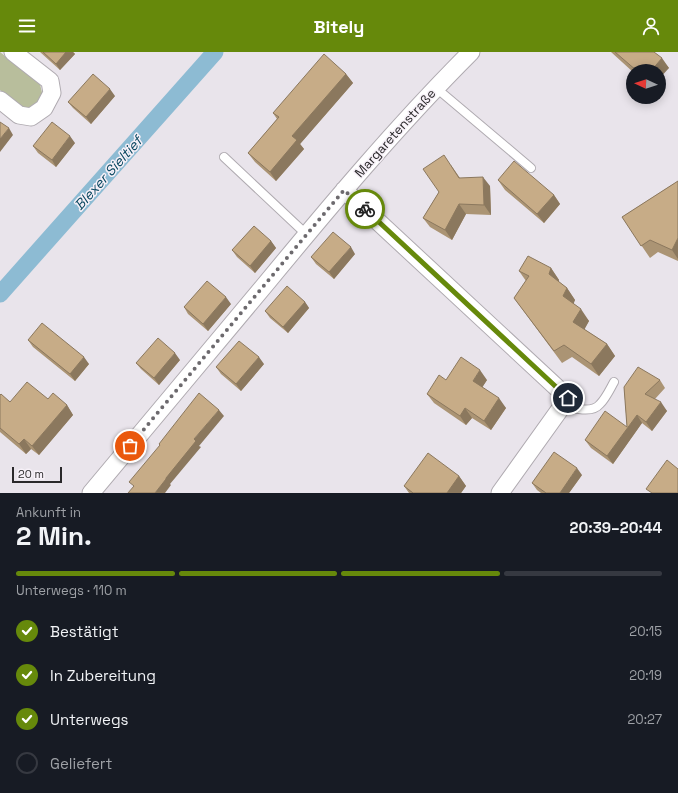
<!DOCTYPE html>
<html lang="de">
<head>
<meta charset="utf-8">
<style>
	:root { --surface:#171b24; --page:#20242c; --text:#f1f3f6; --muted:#9ea1a6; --line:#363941; --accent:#66890b }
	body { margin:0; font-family:"Space Grotesk",sans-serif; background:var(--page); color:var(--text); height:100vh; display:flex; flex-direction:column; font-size:15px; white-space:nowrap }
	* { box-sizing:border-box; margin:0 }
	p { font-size:13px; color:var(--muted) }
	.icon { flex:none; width:22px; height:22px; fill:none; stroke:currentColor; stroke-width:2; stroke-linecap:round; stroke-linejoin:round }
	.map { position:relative; height:441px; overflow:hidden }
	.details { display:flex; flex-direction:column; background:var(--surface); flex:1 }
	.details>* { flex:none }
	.needle { width:26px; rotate:273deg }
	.tools { position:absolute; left:626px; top:12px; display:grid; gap:8px }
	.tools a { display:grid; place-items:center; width:40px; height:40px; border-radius:50%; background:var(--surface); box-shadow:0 2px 10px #0003; font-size:20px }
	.scale { position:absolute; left:12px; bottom:10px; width:50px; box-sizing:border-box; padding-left:4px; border:2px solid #2a282a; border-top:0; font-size:11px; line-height:14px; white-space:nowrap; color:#2a282a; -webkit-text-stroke:3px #f7f1f8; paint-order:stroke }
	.pin { position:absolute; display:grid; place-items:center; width:34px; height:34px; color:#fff; margin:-17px; border:2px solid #fff; border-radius:50%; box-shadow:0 1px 4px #0007 }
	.courier { position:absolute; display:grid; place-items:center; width:40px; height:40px; margin:-20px; border:3px solid #66890b; border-radius:50%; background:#fff; color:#222; box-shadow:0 1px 5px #0007 }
	.headline em { font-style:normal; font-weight:600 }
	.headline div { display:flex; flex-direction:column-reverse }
	.headline { display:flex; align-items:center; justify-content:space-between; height:68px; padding:0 16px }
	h1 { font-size:26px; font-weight:600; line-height:30px }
	.bar { display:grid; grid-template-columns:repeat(4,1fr); gap:6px 4px; align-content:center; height:48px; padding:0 16px }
	.bar i { height:5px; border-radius:3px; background:var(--line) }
	.bar .current { background:var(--accent) }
	.bar p { grid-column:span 4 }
	ol { padding:0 16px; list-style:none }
	li { display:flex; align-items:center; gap:12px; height:44px }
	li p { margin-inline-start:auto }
	li .icon { padding:4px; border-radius:50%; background:var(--accent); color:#fff; stroke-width:4 }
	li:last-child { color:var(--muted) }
	li i { width:22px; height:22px; border:2px solid var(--line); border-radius:50% }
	header { display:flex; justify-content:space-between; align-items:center; height:52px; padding:0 16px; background:var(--accent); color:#fff; font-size:18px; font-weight:600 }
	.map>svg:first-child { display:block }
</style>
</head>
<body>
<header><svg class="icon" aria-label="menu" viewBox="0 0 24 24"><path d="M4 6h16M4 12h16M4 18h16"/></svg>Bitely<svg class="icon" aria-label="person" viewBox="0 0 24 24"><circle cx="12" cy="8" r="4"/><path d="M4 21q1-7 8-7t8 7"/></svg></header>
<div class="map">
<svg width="678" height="441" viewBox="0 0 678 441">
	<rect width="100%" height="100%" fill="#e9e4eb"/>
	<path fill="#b8be9c" d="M0,0L40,32L43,45L39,52L30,56L21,55L0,38Z"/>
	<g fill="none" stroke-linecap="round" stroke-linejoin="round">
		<path stroke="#8dbbd3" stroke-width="17" d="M0,242L215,0"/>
		<defs>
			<path id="service" d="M435,35L531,116
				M224,105L306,182
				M563,354C574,356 592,362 600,352C606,346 610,337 614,330"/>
			<path id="minor" d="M0,48L19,63L31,65L44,56L52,41L50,29L13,0
				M344,138L568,346L500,441
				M91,441C149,372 206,303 264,234C330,154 397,74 471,0"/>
		</defs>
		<use href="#service" stroke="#afaab0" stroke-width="10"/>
		<use href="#minor" stroke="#afaab0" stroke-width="19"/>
		<use href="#service" stroke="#fff" stroke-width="8"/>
		<use href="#minor" stroke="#fff" stroke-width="17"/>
	</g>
	<path fill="#ab9474" d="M40,0H73L75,2L60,18Z
		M611,0H654L669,16L659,19H633V20Z
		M346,22L353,31L300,92L304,97L276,129L255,110L248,101L277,67L273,61Z
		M115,44L91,72L73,56L68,50Z
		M75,91L56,115L38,101L33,94Z
		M451,113L460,126L490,134L491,163L466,162L452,188L430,175L423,166L439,140Z
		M498,128L554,143L560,152L544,171L505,138Z
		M678,129V209L658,200L650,206L622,165Z
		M271,189L276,196L255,221L237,205L232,198Z
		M355,202L334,227L316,212L311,205Z
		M551,216L559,228V230L567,236L575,248L573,251L589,269L584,277L607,292L615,304L599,324L572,305L562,311L514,246L526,229L519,219Z
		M305,250L309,256L288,281L270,266L265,259Z
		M231,252L208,279L188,262L184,255Z
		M28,288L89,312L75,329L33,295Z
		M180,308L159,333L141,317L136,311Z
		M264,312L241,339L221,322L216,315Z
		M446,328H487L482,335L506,356L491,378L472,366L466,373L434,351L427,342Z
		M660,328L665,336L655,347L667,359L652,379L642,371L613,412L591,396L585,388L627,375L624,335Z
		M0,343L10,350L48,347L67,353L73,363L39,403L31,397L26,402L0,380Z
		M582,423L569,441H541L537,438L532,431Z
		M459,424L466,434L461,441H409L404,434Z"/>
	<path fill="#8b785e" d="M66,0H73L75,2L60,18L56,12Z
		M662,6L669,16L659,27V19H651Z
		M346,22L353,31L300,92L304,97L276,129L270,120L292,84Z
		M110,37L115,44L91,72L86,65Z
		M9,76L13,83L0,100V87Z
		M70,84L75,91L56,115L52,108Z
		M483,125L490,134L491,163L484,153Z
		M554,143L560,152L544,171L537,162Z
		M459,152L466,162L452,188L445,178Z
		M678,186V207L672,198Z
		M271,189L276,196L255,221L250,214Z
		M351,195L355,202L334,227L329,220Z
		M551,216L559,228L557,234L549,222Z
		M567,236L575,248L572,256L563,244Z
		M226,245L231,252L208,279L203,272Z
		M305,250L309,256L288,281L283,275Z
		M581,257L589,269L582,282L573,270Z
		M607,292L615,304L599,324L591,312Z
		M175,301L180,308L159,333L154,326Z
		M84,305L89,312L75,329L70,322Z
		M259,305L264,312L241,339L236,332Z
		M480,318L487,328L480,339L473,329Z
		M499,346L506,356L491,378L484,369Z
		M661,350L667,359L652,379L646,370Z
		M67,353L73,363L39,403L32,394Z
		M465,356L472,366L466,373L460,364Z
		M219,358L224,364L199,394L201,395L170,432L171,433L165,441H155L194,387Z
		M637,363L642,371L613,412L607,404Z
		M24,387L31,397L26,402L19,392Z
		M577,416L582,423L569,441H560Z
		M459,424L466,434L461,441H447Z"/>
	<path fill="#c7ac87" stroke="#8b785e" d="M43,0H66L56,12Z
		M615,0H654L662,6L651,19H637Z
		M324,2L346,22L292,84L297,88L270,120L248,101L279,65L273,61Z
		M93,22L110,37L86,65L68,50Z
		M0,70L9,76L0,87Z
		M52,70L70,84L52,108L33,94Z
		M444,103L459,126L483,125L484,153L459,152L445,178L423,166L439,140L423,117Z
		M514,109L554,143L537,162L498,128Z
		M678,129V186L672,198L650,188L641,194L622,165Z
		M254,174L271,189L250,214L232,198Z
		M333,180L351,195L329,220L311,205Z
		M528,204L551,216L549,222L567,236L563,244L581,257L573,270L607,292L591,312L564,293L554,299L514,246L529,224L519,219Z
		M207,229L226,245L203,272L184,255Z
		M287,234L305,250L283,275L265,259Z
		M42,271L84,305L70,322L28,288Z
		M158,286L175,301L154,326L136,311Z
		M239,289L259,305L236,332L216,315Z
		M461,305L480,318L473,329L499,346L484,369L465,356L460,364L427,342L439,323L446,328Z
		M638,315L660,328L645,342L661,350L646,370L637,363L607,404L585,388L605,359L627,375L624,335Z
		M27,330L48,347L53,341L67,353L32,394L24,387L19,392L0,376V343L1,342L10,350Z
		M199,341L219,358L194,387L196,389L166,426V427L155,441H128L134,434L129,430L160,393L159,392Z
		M554,400L577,416L560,441H546L532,431Z
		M428,401L459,424L447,441H413L404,434Z
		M667,408L678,417V441H652L646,437Z"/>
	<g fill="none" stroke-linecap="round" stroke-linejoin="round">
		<path stroke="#6d6a6e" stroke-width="4" stroke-dasharray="0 7.2" d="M130,394L297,194L344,138L365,157"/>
		<path stroke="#66890b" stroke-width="5" d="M365,157L568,346"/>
	</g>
	<g text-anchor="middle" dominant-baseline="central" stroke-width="3" stroke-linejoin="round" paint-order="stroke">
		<g font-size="13" fill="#2a282a" stroke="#f7f1f8">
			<text transform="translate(395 81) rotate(-48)">Margaretenstraße</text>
		</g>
		<g font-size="14" font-style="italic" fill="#0b4962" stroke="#f7f1f8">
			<text transform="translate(108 121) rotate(-48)">Blexer Sieltief</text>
		</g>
	</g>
</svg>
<div class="tools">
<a><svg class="needle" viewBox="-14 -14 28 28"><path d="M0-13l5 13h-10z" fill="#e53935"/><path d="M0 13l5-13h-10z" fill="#9ea1a6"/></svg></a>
</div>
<div class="scale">20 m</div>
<div class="pin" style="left:130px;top:394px;background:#ea580c"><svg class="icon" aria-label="bag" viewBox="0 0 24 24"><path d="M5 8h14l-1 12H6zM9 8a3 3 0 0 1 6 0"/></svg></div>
<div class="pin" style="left:568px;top:346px;background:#1f2937"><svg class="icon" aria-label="home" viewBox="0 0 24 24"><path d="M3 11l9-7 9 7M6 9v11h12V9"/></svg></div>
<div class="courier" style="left:365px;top:157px"><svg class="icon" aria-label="bike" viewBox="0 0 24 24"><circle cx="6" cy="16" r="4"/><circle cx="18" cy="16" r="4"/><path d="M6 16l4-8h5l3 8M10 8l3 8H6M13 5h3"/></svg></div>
</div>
<section class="details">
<div class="headline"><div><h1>2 Min.</h1><p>Ankunft in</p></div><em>20:39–20:44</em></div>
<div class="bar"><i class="current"></i><i class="current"></i><i class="current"></i><i></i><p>Unterwegs · 110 m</p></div>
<ol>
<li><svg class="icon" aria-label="check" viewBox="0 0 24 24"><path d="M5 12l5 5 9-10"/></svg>Bestätigt<p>20:15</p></li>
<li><svg class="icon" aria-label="check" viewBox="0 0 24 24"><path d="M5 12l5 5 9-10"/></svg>In Zubereitung<p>20:19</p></li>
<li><svg class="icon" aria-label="check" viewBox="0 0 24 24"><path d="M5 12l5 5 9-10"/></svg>Unterwegs<p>20:27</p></li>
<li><i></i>Geliefert</li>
</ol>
</section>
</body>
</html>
